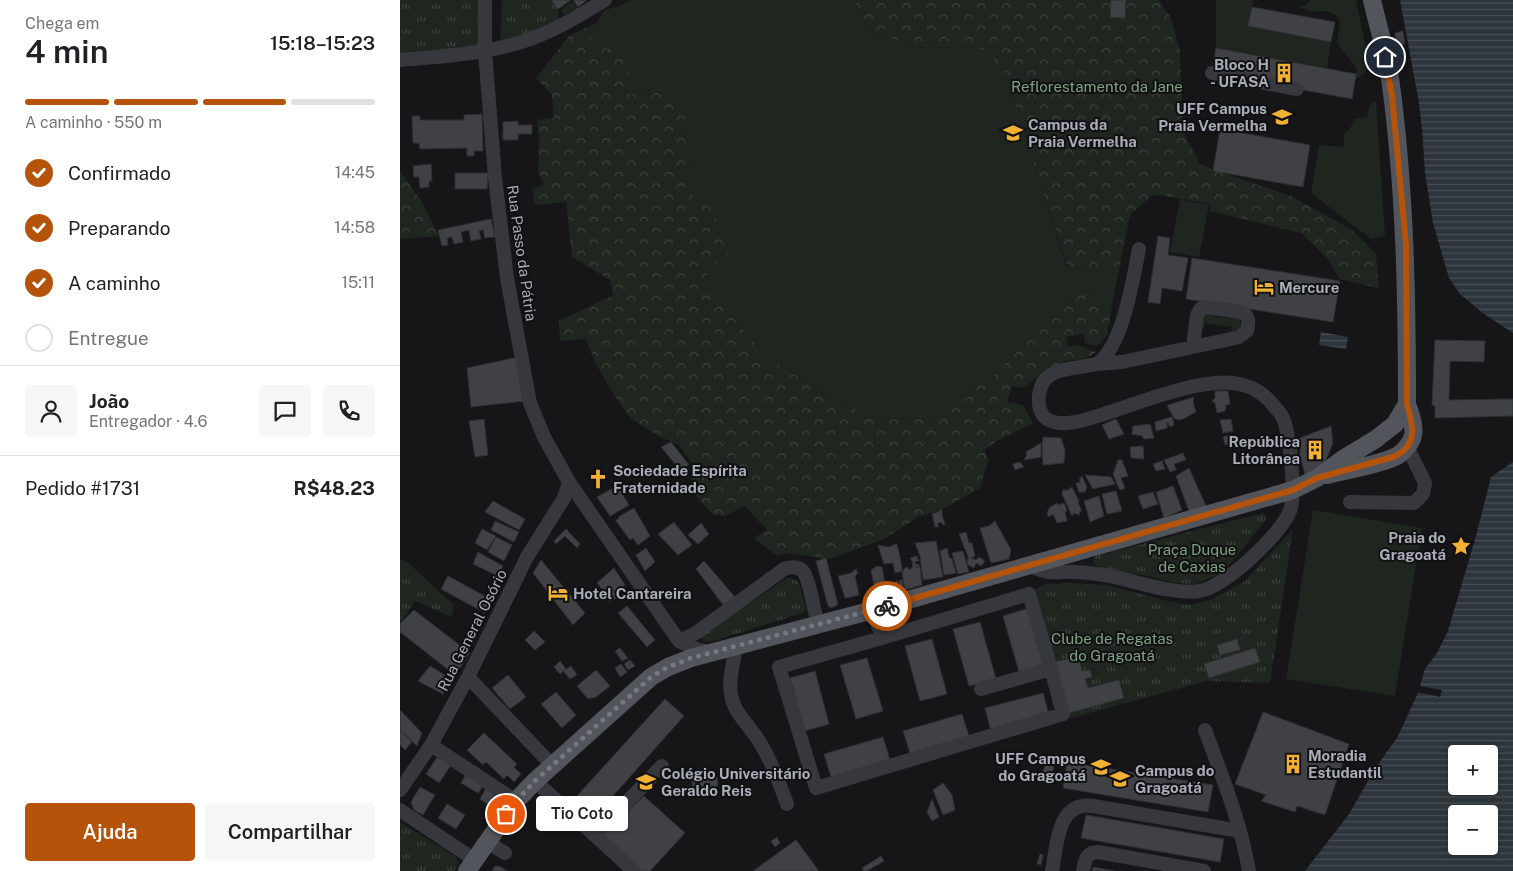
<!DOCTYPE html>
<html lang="pt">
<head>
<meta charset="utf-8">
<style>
	:root { --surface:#fff; --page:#f6f6f6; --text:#202124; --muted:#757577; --line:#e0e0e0; --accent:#b45309 }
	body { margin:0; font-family:"Public Sans",sans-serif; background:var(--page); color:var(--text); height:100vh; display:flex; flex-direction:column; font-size:19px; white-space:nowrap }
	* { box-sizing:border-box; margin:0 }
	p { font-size:16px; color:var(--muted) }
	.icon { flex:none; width:28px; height:28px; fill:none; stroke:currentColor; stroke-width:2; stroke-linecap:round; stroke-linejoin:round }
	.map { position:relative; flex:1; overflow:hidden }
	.drawer { display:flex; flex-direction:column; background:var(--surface); width:400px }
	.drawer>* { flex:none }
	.controls { position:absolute; left:1048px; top:745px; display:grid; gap:10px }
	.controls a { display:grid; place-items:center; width:50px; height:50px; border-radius:5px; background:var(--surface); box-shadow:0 1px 4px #0004; font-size:25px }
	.pin { position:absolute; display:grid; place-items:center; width:42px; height:42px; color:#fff; margin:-21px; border:2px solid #fff; border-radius:50%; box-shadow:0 1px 5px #0007 }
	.courier { position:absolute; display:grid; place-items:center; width:50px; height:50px; margin:-25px; border:4px solid #b45309; border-radius:50%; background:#fff; color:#222; box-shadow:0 1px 6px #0007 }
	.bubble { position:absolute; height:35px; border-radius:5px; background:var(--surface); box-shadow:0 1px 4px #0004; font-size:16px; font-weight:600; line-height:35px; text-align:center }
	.summary em { font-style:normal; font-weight:600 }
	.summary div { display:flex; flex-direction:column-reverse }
	.summary { display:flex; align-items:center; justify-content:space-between; height:85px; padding:0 25px }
	h1 { font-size:32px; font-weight:600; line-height:38px }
	.bar { display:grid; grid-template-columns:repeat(4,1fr); gap:8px 5px; align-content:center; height:60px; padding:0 25px }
	.bar i { height:6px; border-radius:4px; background:var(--line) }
	.bar .active { background:var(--accent) }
	.bar p { grid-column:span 4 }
	.line { display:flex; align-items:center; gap:12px; padding:0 25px; border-top:1px solid var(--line) }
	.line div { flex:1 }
	.round { display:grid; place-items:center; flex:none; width:52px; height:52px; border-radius:5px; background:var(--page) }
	ol { padding:0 25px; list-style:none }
	li { display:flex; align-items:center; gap:15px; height:55px }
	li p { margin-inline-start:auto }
	li .icon { padding:5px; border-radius:50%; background:var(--accent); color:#fff; stroke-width:4 }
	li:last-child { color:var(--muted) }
	li i { width:28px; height:28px; border:2px solid var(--line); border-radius:50% }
	.button { display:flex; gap:10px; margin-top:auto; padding:10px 25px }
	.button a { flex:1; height:58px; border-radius:5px; background:var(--accent); color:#fff; font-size:20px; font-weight:600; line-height:58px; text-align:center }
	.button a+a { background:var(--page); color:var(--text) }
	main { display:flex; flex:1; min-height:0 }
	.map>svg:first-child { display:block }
</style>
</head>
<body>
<main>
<section class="drawer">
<div class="summary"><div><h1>4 min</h1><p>Chega em</p></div><em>15:18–15:23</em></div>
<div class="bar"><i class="active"></i><i class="active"></i><i class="active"></i><i></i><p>A caminho · 550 m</p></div>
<ol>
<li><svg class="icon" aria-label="check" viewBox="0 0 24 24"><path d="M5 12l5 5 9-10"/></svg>Confirmado<p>14:45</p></li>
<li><svg class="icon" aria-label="check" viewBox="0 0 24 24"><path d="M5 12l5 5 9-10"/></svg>Preparando<p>14:58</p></li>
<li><svg class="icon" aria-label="check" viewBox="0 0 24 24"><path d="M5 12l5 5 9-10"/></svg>A caminho<p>15:11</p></li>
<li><i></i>Entregue</li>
</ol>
<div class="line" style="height:90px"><a class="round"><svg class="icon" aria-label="person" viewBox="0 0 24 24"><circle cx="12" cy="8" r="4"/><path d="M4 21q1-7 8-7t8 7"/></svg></a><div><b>João</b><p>Entregador · 4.6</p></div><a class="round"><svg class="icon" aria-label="chat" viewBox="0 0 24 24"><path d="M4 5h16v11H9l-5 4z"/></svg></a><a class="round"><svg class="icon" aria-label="phone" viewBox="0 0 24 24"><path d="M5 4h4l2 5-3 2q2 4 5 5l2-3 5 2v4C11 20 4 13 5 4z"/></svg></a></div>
<div class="line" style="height:65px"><div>Pedido #1731</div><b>R$48.23</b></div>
<div class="button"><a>Ajuda</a><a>Compartilhar</a></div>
</section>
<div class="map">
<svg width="1113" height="871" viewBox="0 0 1113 871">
	<defs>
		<pattern id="forest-crowns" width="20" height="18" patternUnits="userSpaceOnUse" patternTransform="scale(1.25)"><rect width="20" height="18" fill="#1e261f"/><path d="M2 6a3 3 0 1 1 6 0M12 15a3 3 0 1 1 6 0" fill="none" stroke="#3c433d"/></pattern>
		<pattern id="park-tufts" width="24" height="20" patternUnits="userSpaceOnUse" patternTransform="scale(1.25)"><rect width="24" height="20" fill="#1e261f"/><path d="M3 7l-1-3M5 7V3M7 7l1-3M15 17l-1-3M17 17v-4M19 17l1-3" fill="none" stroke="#3c433d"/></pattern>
		<pattern id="water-rules" width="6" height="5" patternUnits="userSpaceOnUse" patternTransform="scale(1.25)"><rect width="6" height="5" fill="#2c353c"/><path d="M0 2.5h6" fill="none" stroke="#485056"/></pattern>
	</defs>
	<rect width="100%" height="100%" fill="#161618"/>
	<path fill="#1e261f" d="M230,0H454L470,31L515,47L562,48L586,50L603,71L626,136L639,182L667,268L718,274L712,305L687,290L667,302L592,377L553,402L548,416L516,419L472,418L432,398L367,357L327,311L305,272L285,190L290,158L285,130L288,109L255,87L237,95L224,92L226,78L235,61L193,50H185L194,34L196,23L205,10L222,5Z
		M816,0H853L849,26L931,42L927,68L816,48Z
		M911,0H956L970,68L955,80L957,68L937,44L940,20C928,3 913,19 897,5L904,6Z
		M976,101L985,236L971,239L911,193L919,145L943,147L945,133L950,129L954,119L967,117L970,104Z
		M780,199L809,205L799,257L770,252Z
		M807,311V315L833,319L834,315L840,319L841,327L837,331L832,332V327L805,323L804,328L802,327L799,319Z
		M913,510L1022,528L995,696L886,679Z"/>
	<path fill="url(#forest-crowns)" d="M191,0H193L178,16L174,10L164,15L161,10L172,2L178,9Z
		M454,0H759L771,18L780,51L783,132L800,164L814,170L891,196L952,230L976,254L979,288L940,279L928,259L901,233L810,211L811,204L760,195L751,196L730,215L718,274L668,268L639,182L626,136L603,71L586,50L562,48L515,47L470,31Z
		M196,23L194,34L185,50L212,48L228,52L235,61L226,78L224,92L237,95L255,87L268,86L288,109L285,130L290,158L285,190L314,211L328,255L305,272L327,311L367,357L432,398L472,418L516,419L548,416L553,402L592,377L667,302L687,290L712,305L707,336L697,346L685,343L684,334L666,337L668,347L678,345L696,352C681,363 679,358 663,362C649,367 635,379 624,388L612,386L607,402L623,405L633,423L597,441L585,449L588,461L580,488L545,508L518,517L484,539L430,559L387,553L377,556L354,538L367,530L345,506L325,516L312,514L293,492L291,476L298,466L291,462L279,445L258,436L231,419L211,390L195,362L186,339L160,341L159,321L213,295L210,280L172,257L166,202L135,205L132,189L144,185L138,171L139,138L137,120L154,118L152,95L136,78L169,36Z
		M0,171L22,202L39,236L0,239Z"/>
	<path fill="url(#park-tufts)" d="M0,0H79L80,26L78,47L0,54Z
		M102,0H152L158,9V24L100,51Z
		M863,513L867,518L832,562L817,575L796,584L774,583L752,577L696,566L694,562L695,556Z
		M893,529L870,683L807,681L671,718L634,590L645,584L674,583L706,585L767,601L790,605L810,600L845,581Z
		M0,559L6,561L54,605L52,617L15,601L0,624Z
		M387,578H391L398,581L406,608L403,613L310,642L302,641L303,636L306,633Z
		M0,822L56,857L59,863L54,871H0Z"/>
	<path fill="url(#water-rules)" fill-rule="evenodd" d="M1000,0H1113V333L1084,314L1060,294L1049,278L1033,223L1025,173L1022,128L1018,97Z
		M921,332L948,337L946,349L919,345Z
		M1113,462V871H905L949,814L976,767L997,738L1018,693L1025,669L1037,653L1048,631L1076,536L1091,477ZM1056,754H1089V786H1056ZM1056,814H1089V846H1056Z"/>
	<path fill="#161618" d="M1020,686L1042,690L1040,697L1018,692Z"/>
	<path fill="#404145" stroke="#303034" d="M151,0H171L158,9Z
		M173,0H187L178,7Z
		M711,0H726L725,18L710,17Z
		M852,7L935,22L931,42L848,26Z
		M1003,31L1005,44L996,46L995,33Z
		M816,48L956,74L952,99L812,73Z
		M82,114L83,151H74V156H67V148L20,149L19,143H13L12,116H20V120H64V115Z
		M118,121V125H132V134H118V140H103V122Z
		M820,129L910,145L903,187L813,171Z
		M31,164L32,181H29V187L20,188L19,177H14L13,166Z
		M55,173H88L87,189H55Z
		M91,219L95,237L85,238L83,230L79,231L81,239L71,241L69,230L61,232L63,242L54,244L52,237L47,238L48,245L42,246L38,230Z
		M758,236L770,238L768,255L788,258L782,291L762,288L760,304L748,302Z
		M792,258L940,281L933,322L786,299Z
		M1035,340L1085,341L1084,362L1050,361L1049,400L1113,399V416L1035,418V406L1032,405Z
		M118,357L125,401L71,407L67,368Z
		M815,391H828L830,404L826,405L825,411L817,413L815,403L812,401L815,398Z
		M794,397L793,402L796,412L783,419L778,420L774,418L768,408V405Z
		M772,417L774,425L770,427L767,422V428L756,431L755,422Z
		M84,419L88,455L75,457L69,421Z
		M716,419L724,434L709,439L702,425Z
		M831,419L833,431L823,433L820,420Z
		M750,424L754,438L744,439L742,436L732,434L733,426Z
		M931,426L933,443L926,460L912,472L905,474L900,456V438Z
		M832,434L835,443L825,445L823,437Z
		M643,437L661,438L665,450L664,463L643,465L642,445Z
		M271,442L289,465L280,470L261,447Z
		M641,443V457L624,460L627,455L626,452Z
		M743,446L744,459L731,458L730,447Z
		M783,453L786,460L774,464L776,470L770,472L764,460Z
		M718,460H722L728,476L721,478L725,488L721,490L719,489L713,474Z
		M762,461L765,469L756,471L753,464Z
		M620,462L624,467L615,470L613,464Z
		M789,468L806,506L789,511L776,476Z
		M685,475L711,477L715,484L693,489Z
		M682,476L687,487L685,492H679L676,483L681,482L679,480Z
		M217,486L229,505L210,516L197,497Z
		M773,486L782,510L764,518L756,492Z
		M672,487L679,501L678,502L682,511H680L679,515L674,513L672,516L662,494L663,490H668Z
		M716,491L722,511L707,514L702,494Z
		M753,492L758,504L743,509L738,496Z
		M699,496L704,516L690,522L684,501Z
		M93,501L125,519L119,530L85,512Z
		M657,503L658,505L664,503L667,510L665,513L667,521L657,523L653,514L649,517L647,514L649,508Z
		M234,508L250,536L238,545L233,538L230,540L216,521L220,516Z
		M542,509V515L545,524L543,525L541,522L538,523V527H535L532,513H536Z
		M95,521L119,532L114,542L91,530Z
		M595,521L611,550L609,559L591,563L580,528L589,526Z
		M274,522L292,545L278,555L258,534Z
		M301,523L309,534L298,544L288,535Z
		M82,529L96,536L87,550L75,543Z
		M166,529L180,544L177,548L165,536L156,544L154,541Z
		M566,532L569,543H572L575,556L571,558L576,560L579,557L584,560V563L581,566L576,563L574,568L568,565L567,559H569L559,534Z
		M96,537L112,545L104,561L88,552Z
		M536,541L543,577L523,580L520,556L515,543Z
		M497,544L502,567V571L495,573L493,563L484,564L478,545L488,547Z
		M246,548L255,562L245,571L236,555Z
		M547,548L549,557L552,559L556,573L544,575L540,551Z
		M563,551L569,572L558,574L552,553Z
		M78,552L103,566L98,576L73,564Z
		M517,556L519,561H515L516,565L518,564L520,566L515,567H520L522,585L505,590L502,572L505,568L508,567L509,570L512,568L513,562L510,558Z
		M426,558L438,605L431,608L428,606L416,561Z
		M141,560L185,613L173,625L133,573Z
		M304,561L335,597L324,606L296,569Z
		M477,566L482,567L486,590L475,591L471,570Z
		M214,568L225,585L216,593L213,590L210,593L202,589L197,583Z
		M456,569L458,573L455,576L459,595L445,598L438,576L451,573Z
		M48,576L92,600L85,613L41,589Z
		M502,579L504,590L496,592L495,582L497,580L499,584V581Z
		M213,590L218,597L210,602L206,598Z
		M227,606L255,640L247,647L218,613Z
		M629,608L645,665L619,672L603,616Z
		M14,610L70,653L55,675L0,632V624Z
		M580,622L596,679L569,686L553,629Z
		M134,631L145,642L135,650L125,640Z
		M532,639L547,694L520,701L505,646Z
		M837,639L840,650L820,655L817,645Z
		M220,648L228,658L222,661L215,651Z
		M855,648L860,662L809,678L804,664Z
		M678,656L682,671L690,670L692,677L685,679L688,688L719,680L724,698L669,713L655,662Z
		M467,658L483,711L456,719L440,665Z
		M230,660L235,666L228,670L224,664Z
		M160,661L166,669L160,674L154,667Z
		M221,664L227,672L220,677L215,668Z
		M30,666L51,679L43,694L18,681Z
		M171,666L177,675L170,679L163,671Z
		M196,670L210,686L196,697L188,699L177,686Z
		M415,671L429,724L405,731L390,678Z
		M108,675L126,697L110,709L92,688Z
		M156,692L176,715L162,728L141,704Z
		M643,693L649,715L591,731L585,708Z
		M265,699L284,716L196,815L176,797Z
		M0,710L22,733L17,746L0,729Z
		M863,712L949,744L925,815L897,806L895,812L861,801L866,795L835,784Z
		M562,714L570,739L511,756L503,731Z
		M0,729L12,742L5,750L0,745Z
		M84,733L117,764L114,767L121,774L114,782L107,775L104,779L86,762L83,765L67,750Z
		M483,737L491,763L432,780L424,754Z
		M38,756L53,762L39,783L26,774Z
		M646,762L654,764L652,776L642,775Z
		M667,762L813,785L808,812L663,788Z
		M292 782a13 13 0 1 1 26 0a13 13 0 1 1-26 0Z
		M68,771L86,782L78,793L61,783Z
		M543,783L552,795L555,810L543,815L533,790Z
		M88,784L98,789L88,805L80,799Z
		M20,787L35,795L23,815L14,810L11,802Z
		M244,796L285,833L250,871H240L202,836Z
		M532,799L539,817L532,821L527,812Z
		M47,804L65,815L56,829L38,818Z
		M686,815L824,839L820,862L681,838Z
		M377,837L380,843L375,847L371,841Z
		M396,840L419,871H353Z
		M640,854L643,855L641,865L637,864Z
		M481,856L484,861L467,871H464L462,868Z
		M95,866L101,867L107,871H92Z
		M693,867L715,871H692Z"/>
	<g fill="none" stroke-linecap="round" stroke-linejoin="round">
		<path stroke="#37383d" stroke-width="14" d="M85,0V51L95,178L107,278L130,403L144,437L169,482L279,641L299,650L313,652
			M0,60C45,56 91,54 133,38C158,29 182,14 205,0
			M812,73L897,89
			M697,364L722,362L826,340L839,337L847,331C849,322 850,316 841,312L805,307L801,308L797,315L793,347
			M950,502L1014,503L1023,494L1025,483L1007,446
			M628,565C633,567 639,570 644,571C654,574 665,571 675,572C685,572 696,574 705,575C735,580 770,595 800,591C826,586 880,535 890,511C896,494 890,432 882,416C880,412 876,409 874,406C864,393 850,385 833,383C800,379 743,401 710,412C697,416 682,422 668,423C659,424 645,422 641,412C638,405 638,395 641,387C647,369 670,369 686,366C690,365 695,365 698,363C723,345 733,279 739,249
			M473,610L482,638
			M279,641L296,633L384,569C390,567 398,566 403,571C409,578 415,614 418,625
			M336,646C334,661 328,680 331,695C334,713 350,726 359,741C371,760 379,782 387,804
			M68,677L153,766
			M581,689L651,669L663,714L416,788L379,667L482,638L629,594L651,669
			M805,730C822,776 841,823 849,871
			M31,745L116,801
			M135,781L234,871
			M0,790L31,745L68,677L127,557L164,498L169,482
			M0,810L75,860
			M195,835L262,766
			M87,842L105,853
			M652,871C657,846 657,800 693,806L840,831
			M683,871C685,861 686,852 698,852L804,871"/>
		<path stroke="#53555c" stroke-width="18" d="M927,475C943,471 988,463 1000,454C1005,450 1012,442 1013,435C1015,425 1010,413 1007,404C1007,295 1005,186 990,78C986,52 978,26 972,0
			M67,871L116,801L135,781L251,677L268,667L291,658L473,610L893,490L917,478L943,459L976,439L995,424L1007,404"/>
	</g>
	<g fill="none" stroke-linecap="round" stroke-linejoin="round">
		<path stroke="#757880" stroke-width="5" stroke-dasharray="0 9" d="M106,814L116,801L135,781L251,677L268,667L291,658L487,606"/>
		<path stroke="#b45309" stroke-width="6" d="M487,606L893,490L917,478L993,457C1019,446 1013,425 1007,404L1006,244L992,96L985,57"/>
	</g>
	<defs>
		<symbol id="building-bare" viewBox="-9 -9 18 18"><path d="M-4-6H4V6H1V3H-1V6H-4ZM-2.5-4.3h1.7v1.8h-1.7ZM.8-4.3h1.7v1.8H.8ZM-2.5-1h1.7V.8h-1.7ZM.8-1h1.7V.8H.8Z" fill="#f2b134" stroke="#111113" stroke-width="2.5" paint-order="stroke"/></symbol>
		<symbol id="university-bare" viewBox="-9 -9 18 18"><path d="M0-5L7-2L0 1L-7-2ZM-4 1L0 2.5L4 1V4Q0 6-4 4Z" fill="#f2b134" stroke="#111113" stroke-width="2.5" paint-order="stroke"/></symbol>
		<symbol id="hotel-bare" viewBox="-9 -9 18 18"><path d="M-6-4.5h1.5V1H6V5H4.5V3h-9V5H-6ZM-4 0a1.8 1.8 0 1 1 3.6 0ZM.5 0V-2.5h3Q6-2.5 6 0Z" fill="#f2b134" stroke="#111113" stroke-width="2.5" paint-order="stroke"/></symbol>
		<symbol id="church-bare" viewBox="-9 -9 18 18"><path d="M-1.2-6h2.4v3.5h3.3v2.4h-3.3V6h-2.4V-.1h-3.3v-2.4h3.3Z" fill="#f2b134" stroke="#111113" stroke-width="2.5" paint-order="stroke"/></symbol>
		<symbol id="sight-bare" viewBox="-9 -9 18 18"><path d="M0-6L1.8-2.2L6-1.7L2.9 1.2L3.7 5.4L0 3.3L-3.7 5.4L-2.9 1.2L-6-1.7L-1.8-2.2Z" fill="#f2b134" stroke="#111113" stroke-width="2.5" paint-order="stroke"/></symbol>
		<symbol id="school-bare" viewBox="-9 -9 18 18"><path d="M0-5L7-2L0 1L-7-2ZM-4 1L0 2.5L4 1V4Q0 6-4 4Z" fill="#f2b134" stroke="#111113" stroke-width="2.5" paint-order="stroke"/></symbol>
	</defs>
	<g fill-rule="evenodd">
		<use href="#building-bare" x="870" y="59" width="28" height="28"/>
		<use href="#university-bare" x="868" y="103" width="28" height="28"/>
		<use href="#university-bare" x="599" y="119" width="28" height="28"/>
		<use href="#hotel-bare" x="850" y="273" width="28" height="28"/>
		<use href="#building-bare" x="901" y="436" width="28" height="28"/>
		<use href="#church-bare" x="184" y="465" width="28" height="28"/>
		<use href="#sight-bare" x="1047" y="532" width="28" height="28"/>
		<use href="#hotel-bare" x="144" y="579" width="28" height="28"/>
		<use href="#building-bare" x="879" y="750" width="28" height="28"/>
		<use href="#university-bare" x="687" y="753" width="28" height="28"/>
		<use href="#university-bare" x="706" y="765" width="28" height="28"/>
		<use href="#school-bare" x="232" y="768" width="28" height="28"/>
	</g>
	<g text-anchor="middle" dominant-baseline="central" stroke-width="4" stroke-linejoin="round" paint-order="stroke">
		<g font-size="15" font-weight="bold" fill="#a8adb8" stroke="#111113" text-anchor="start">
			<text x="869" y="64" text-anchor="end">Bloco H<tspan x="869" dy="17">- UFASA</tspan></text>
			<text x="867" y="108" text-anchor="end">UFF Campus<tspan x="867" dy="17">Praia Vermelha</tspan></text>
			<text x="628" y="124">Campus da<tspan x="628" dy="17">Praia Vermelha</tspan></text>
			<text x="879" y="287">Mercure</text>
			<text x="900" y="441" text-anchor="end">República<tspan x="900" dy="17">Litorânea</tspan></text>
			<text x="213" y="470">Sociedade Espírita<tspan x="213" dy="17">Fraternidade</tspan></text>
			<text x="1046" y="537" text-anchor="end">Praia do<tspan x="1046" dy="17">Gragoatá</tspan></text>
			<text x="173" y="593">Hotel Cantareira</text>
			<text x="908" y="755">Moradia<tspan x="908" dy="17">Estudantil</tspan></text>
			<text x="686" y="758" text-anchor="end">UFF Campus<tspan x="686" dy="17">do Gragoatá</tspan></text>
			<text x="735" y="770">Campus do<tspan x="735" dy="17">Gragoatá</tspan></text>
			<text x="261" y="773">Colégio Universitário<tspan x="261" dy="17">Geraldo Reis</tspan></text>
		</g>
		<g font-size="15" fill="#7fa381" stroke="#111113">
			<text x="697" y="86">Reflorestamento da Jane</text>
			<text x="792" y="549">Praça Duque<tspan x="792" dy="17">de Caxias</tspan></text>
			<text x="712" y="638">Clube de Regatas<tspan x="712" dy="17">do Gragoatá</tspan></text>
		</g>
		<g font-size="15" fill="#a8adb8" stroke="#111113">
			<text transform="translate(122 253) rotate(82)">Rua Passo da Pátria</text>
			<text transform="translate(72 630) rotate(-63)">Rua General Osório</text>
		</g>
	</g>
</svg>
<div class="controls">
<a>+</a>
<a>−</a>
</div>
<div class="pin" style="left:106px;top:814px;background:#ea580c"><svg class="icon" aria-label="bag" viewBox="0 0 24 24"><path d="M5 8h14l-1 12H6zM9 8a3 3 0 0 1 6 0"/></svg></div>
<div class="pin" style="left:985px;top:57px;background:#1f2937"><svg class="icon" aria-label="home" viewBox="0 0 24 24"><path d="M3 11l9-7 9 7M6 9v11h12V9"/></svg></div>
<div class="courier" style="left:487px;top:606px"><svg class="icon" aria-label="bike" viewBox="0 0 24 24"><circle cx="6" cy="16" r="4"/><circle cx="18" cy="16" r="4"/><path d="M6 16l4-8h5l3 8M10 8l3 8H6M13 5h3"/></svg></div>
<div class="bubble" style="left:136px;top:796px;width:92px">Tio Coto</div>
</div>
</main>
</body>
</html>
